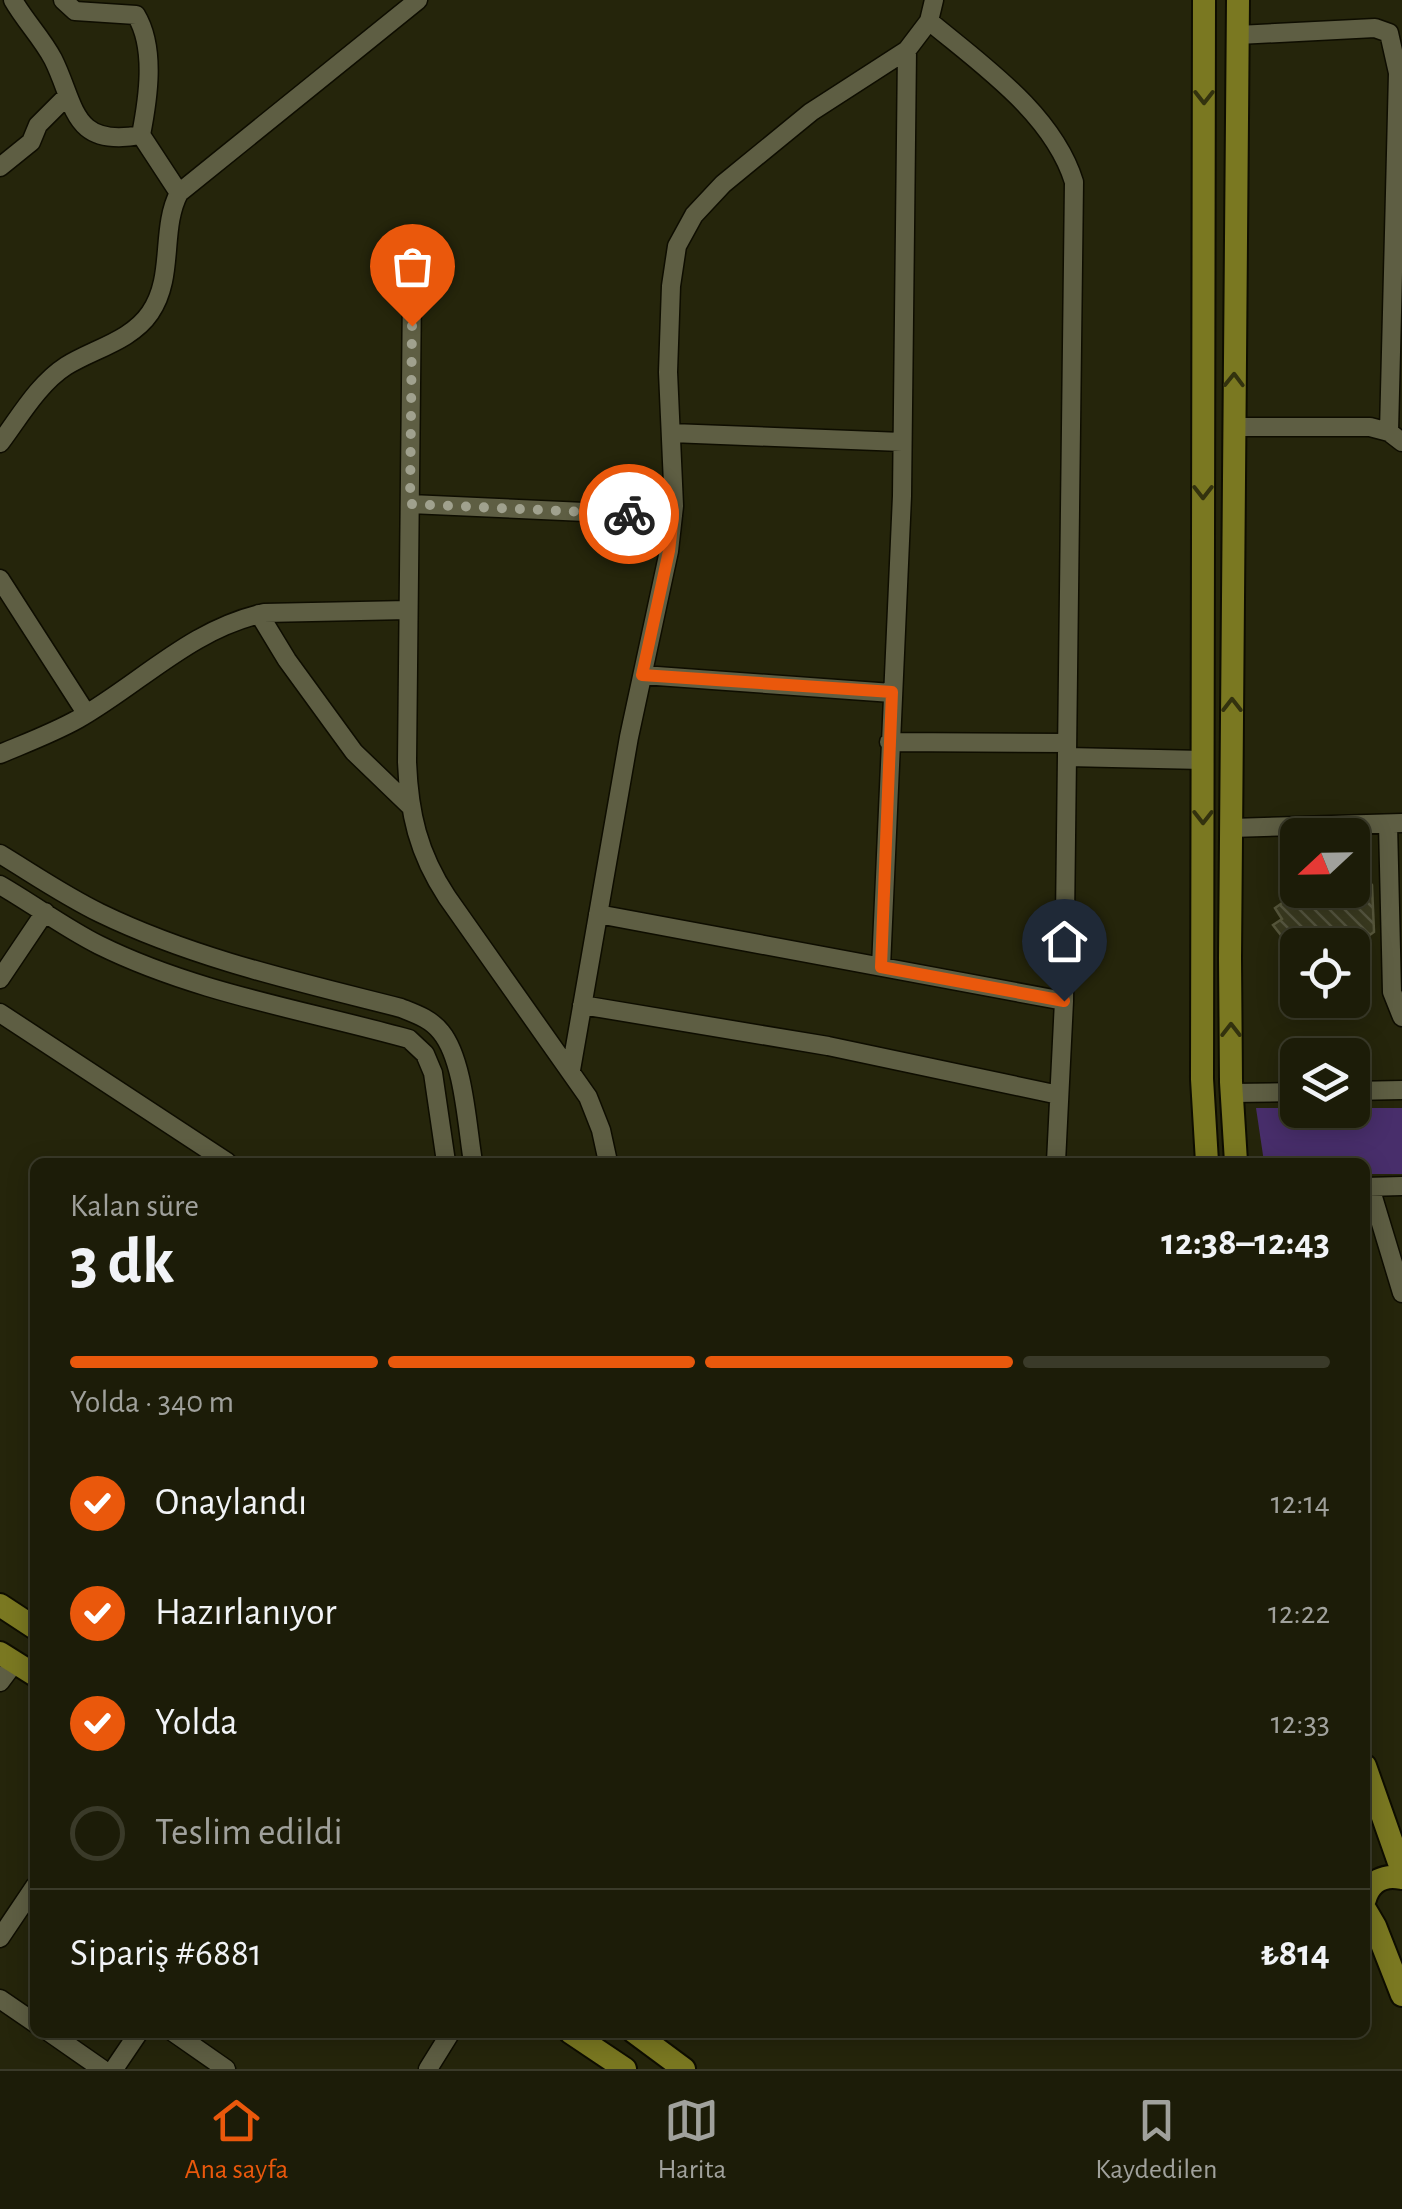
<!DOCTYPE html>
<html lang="tr">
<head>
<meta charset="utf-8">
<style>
	:root { --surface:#1c1c08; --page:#252512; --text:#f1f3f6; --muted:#a0a19c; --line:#3a3a29; --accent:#ea580c }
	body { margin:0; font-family:"Alegreya Sans",sans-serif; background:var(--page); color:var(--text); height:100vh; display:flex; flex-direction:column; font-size:38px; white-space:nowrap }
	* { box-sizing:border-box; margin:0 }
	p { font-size:32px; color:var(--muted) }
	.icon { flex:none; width:55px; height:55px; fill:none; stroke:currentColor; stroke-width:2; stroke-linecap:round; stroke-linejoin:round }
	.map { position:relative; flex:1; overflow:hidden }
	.drawer { position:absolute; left:30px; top:1158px; width:1340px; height:880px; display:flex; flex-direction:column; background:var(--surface); border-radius:15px; box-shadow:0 5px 25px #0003,0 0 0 2px var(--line) }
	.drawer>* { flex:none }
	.needle { width:65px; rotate:248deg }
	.tools { position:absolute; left:1280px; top:818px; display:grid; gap:20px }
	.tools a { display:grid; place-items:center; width:90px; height:90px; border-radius:15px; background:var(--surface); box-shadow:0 5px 25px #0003,0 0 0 2px var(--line); font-size:50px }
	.pin { position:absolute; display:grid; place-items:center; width:85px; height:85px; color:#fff; margin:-102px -42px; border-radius:50% 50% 50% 0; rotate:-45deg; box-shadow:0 0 10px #0007 }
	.pin .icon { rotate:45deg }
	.courier { position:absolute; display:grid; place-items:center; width:100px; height:100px; margin:-50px; border:8px solid #ea580c; border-radius:50%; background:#fff; color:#222; box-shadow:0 2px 12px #0007 }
	.overview em { font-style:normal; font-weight:600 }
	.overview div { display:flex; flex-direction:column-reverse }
	.overview { display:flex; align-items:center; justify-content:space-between; height:170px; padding:0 40px }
	h1 { font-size:65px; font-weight:600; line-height:75px }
	.bar { display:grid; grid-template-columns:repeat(4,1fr); gap:15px 10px; align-content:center; height:120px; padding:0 40px }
	.bar i { height:12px; border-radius:8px; background:var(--line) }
	.bar .on { background:var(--accent) }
	.bar p { grid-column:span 4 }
	.line { display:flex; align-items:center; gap:25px; padding:0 40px; border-top:2px solid var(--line) }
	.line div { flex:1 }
	ol { padding:0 40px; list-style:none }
	li { display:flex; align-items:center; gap:30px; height:110px }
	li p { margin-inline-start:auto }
	li .icon { padding:10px; border-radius:50%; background:var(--accent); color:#fff; stroke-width:4 }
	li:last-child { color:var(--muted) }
	li i { width:55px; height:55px; border:5px solid var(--line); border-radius:50% }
	.tab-bar { display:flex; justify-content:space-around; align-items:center; height:140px; border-top:2px solid var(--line); background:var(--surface); font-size:28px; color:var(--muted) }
	.tab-bar a { display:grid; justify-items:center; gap:5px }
	.tab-bar .on { color:var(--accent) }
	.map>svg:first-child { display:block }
</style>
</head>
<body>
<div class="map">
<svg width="1402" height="2069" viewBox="0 0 1402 2069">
	<defs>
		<pattern id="building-back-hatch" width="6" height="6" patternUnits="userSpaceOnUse" patternTransform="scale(2.5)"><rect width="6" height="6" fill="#3a3a20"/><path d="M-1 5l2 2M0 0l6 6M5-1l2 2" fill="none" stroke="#565640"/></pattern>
	</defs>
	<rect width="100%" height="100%" fill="#25250b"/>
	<path fill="#482e6b" d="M1256,1108H1402V1174H1365V1162H1264Z"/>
	<path fill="url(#building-back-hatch)" stroke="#56563b" stroke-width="2.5" d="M1352,861L1372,885L1374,932L1353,947L1348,940L1340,945H1314L1308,936L1298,942L1292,933L1284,939L1273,925L1282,919L1275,908L1285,901L1281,895L1288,891L1280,878L1298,866V890H1352Z"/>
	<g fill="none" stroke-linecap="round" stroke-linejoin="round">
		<defs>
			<path id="minor" d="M13,0C25,21 42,38 53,59C76,105 71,148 141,135
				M63,0L75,11L136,15C156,48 148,99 141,135L179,193
				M929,21C982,65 1053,114 1074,182L1064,1001L1056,1162
				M1238,35L1375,28L1389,33L1398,73L1389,432
				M0,167L31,142L38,125L66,97
				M412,290L407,762C409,813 418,853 447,897L588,1097L601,1130L608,1162
				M1234,427H1370L1389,432L1402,442
				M671,433L902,442
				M0,443C19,418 38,384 66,366C93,349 131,341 150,313C175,277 160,229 179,193L418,0
				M410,504L673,516
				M0,579L86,713
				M259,614L287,660L354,752L409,805
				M643,675L892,693
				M889,742L1067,743
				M0,754C26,743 53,733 78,719C141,683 191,629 264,613L408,610
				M1067,757L1203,760
				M1388,824L1392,992L1402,1017
				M1231,828L1402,823
				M0,854C33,874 65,896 100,913C195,959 299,982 401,1008C416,1014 431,1019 441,1032C464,1060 467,1127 473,1162
				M0,885C33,904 65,928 99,945C196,993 305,1010 409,1039L425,1054L433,1073L446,1162
				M598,914L1064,1001
				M881,967L902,496L907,50
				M0,979L45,912
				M582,1005L828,1046L1059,1095
				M0,1013L227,1162
				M571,1070L629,737L669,551L674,506L668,372L671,286L677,246L694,215L723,184L811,112L907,50L929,21L934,0
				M1352,1091L1402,1090
				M1232,1093L1298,1092
				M1365,1187L1402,1186
				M1370,1187L1402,1293
				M0,1682L15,1662
				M0,1938L35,1886
				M0,1999L35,2023
				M49,2032L102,2069
				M173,2032L226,2069
				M114,2069L139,2032
				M428,2069L451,2032"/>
			<path id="major" d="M1204,0L1202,1079L1207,1162
				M1236,1162L1231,1082L1230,958L1238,0
				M0,1605L35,1628
				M0,1653L35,1675
				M1365,1766L1402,1871
				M1365,1899C1370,1881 1384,1874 1402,1878
				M1365,1909L1375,1926L1402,1995
				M570,2032L625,2069
				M634,2032L684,2069"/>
		</defs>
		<use href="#minor" stroke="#0e0d00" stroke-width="21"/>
		<use href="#major" stroke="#0e0d00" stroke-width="26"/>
		<use href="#minor" stroke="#5e5e43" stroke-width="18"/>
		<use href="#major" stroke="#7a7821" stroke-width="22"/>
	</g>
	<defs><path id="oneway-chevron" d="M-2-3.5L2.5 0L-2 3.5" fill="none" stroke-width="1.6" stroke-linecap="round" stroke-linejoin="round" transform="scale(2.5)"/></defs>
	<g stroke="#33320e">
		<use href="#oneway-chevron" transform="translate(1204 97) rotate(90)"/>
		<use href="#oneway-chevron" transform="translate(1234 380) rotate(-89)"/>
		<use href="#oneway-chevron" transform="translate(1203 492) rotate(90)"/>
		<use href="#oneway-chevron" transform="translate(1232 705) rotate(-90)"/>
		<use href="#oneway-chevron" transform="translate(1203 817) rotate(90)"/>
		<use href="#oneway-chevron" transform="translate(1231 1030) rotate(-90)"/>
	</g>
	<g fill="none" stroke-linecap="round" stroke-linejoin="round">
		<path stroke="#a0a18e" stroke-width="10" stroke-dasharray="0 18" d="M412,326L410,504L629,514"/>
		<path stroke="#ea580c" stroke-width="12" d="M629,514L673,516L669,551L642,675L892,692L881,967L1064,1001"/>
	</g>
</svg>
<div class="tools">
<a><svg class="needle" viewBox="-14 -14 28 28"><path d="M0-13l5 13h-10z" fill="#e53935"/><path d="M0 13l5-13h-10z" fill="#a0a19c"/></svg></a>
<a><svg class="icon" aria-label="locate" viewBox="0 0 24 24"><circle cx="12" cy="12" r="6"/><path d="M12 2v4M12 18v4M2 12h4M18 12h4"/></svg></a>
<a><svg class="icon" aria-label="layers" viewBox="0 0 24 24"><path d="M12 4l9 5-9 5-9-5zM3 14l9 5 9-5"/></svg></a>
</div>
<div class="pin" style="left:412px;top:326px;background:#ea580c"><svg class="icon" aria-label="bag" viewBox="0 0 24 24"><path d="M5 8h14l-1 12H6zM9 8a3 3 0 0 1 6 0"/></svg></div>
<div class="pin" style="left:1064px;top:1001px;background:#1f2937"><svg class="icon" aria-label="home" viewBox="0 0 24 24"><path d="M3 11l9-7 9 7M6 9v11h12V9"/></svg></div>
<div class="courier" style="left:629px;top:514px"><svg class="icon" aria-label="bike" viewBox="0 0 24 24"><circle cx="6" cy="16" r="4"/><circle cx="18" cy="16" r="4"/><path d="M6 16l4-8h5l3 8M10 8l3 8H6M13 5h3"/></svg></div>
<section class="drawer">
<div class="overview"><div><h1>3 dk</h1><p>Kalan süre</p></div><em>12:38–12:43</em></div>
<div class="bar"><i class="on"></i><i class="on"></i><i class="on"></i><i></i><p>Yolda · 340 m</p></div>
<ol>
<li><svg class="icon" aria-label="check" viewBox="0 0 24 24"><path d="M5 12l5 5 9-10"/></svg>Onaylandı<p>12:14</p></li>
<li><svg class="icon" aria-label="check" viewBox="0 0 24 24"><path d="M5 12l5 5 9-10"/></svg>Hazırlanıyor<p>12:22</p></li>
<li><svg class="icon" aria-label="check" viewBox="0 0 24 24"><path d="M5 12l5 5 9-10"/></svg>Yolda<p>12:33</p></li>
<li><i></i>Teslim edildi</li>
</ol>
<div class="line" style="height:130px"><div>Sipariş #6881</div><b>₺814</b></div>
</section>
</div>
<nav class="tab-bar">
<a class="on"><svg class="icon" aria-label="home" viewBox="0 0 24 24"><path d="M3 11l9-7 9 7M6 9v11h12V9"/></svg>Ana sayfa</a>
<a><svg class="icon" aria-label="map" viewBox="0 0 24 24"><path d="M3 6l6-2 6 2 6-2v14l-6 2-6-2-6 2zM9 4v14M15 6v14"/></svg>Harita</a>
<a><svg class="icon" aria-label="saved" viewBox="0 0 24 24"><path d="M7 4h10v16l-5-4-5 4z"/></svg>Kaydedilen</a>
</nav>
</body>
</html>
